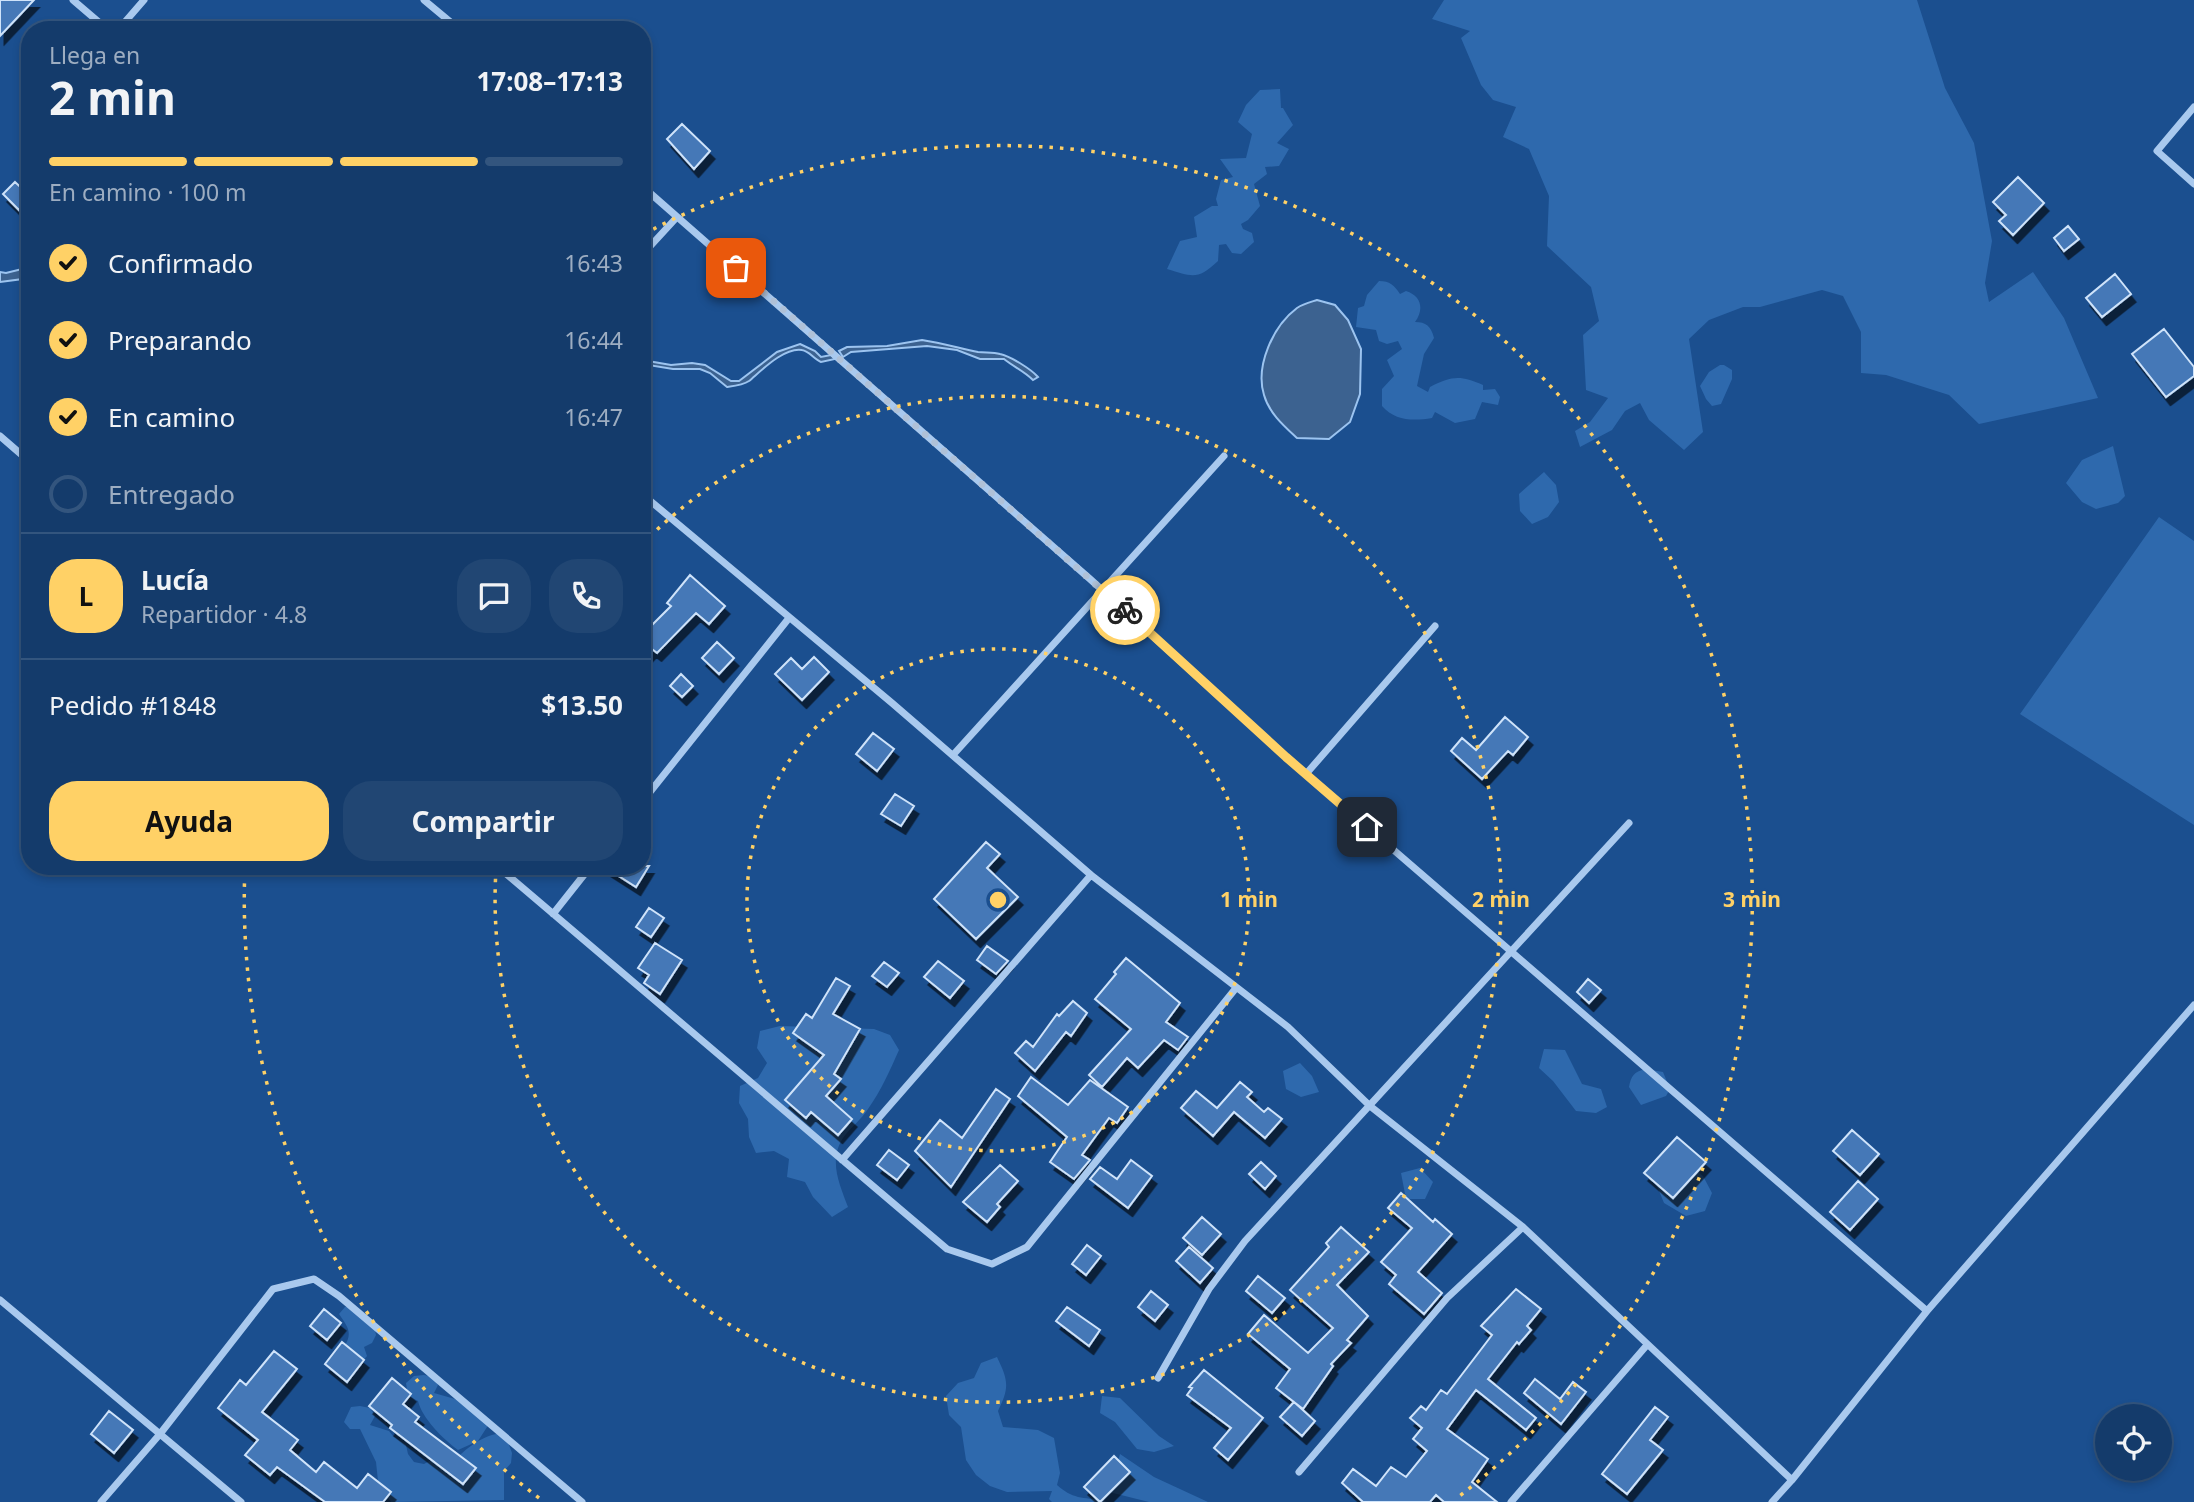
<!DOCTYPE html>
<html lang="es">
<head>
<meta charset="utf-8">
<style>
	:root { --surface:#143b6b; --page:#214673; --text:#f1f3f6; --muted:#9dadc1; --line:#33557e; --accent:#ffd166 }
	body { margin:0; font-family:"Noto Sans",sans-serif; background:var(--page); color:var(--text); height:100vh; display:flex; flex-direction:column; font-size:26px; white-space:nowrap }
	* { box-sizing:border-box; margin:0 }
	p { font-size:23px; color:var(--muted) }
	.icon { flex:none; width:38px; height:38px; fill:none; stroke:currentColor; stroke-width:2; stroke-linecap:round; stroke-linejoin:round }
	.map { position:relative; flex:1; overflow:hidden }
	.panel { position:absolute; left:21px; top:21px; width:630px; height:854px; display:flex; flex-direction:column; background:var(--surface); border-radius:28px; box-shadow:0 4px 10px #0003,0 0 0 2px var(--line) }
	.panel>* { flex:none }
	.controls { position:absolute; left:2095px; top:1404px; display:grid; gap:14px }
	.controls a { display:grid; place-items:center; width:77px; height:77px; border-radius:50%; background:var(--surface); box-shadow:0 4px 10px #0003,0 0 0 2px var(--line); font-size:35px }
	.pin { position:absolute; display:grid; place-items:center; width:60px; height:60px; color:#fff; margin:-30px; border-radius:14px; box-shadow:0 4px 10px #0006 }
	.courier { position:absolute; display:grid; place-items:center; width:70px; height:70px; margin:-35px; border:5px solid #ffd166; border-radius:50%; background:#fff; color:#222; box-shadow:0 2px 9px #0007 }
	.headline em { font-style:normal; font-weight:700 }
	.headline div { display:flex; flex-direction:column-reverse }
	.headline { display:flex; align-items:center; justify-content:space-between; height:119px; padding:0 28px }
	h1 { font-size:46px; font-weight:700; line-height:52px }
	.bar { display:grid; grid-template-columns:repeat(4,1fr); gap:10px 7px; align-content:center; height:84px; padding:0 28px }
	.bar i { height:9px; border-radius:5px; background:var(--line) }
	.bar .active { background:var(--accent) }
	.bar p { grid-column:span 4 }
	.line { display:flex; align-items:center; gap:18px; padding:0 28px; border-top:2px solid var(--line) }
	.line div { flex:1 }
	.round { display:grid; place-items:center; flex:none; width:74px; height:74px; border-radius:28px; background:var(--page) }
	ol { padding:0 28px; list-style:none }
	li { display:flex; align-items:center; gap:21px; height:77px }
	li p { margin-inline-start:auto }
	li .icon { padding:7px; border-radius:50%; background:var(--accent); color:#111; stroke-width:4 }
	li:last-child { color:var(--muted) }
	li i { width:38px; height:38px; border:4px solid var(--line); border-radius:50% }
	.primary-button { display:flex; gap:14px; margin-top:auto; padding:14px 28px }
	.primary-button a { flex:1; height:80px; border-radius:28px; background:var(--accent); color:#111; font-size:28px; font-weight:700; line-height:80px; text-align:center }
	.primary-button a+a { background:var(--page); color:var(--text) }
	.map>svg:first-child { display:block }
</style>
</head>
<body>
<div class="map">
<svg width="2194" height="1502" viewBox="0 0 2194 1502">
	<defs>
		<filter id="shadow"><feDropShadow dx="4.5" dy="8" stdDeviation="0" flood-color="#0009"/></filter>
	</defs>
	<rect width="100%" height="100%" fill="#1b4f8f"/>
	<path fill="#2e69ad" d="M1444,0H1917L1945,88L1974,143L1992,241L1985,283L1989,302L2033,272L2064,318L2098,398L1979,424L1949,395L1886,375L1861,373V332L1843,296L1822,290L1760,307H1743L1709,320L1689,339L1703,432L1684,450L1649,420L1640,403L1625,411L1612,430L1580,447L1575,431L1590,422L1608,398L1586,390L1583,335L1599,321L1591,287L1547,246L1549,196L1529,149L1503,137L1516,107L1493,100L1481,85L1461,38L1470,31L1432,19Z
		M1280,89L1281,108H1283L1293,125L1277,143L1289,149L1279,166L1265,167L1267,174L1254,184L1260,206L1248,220L1241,224L1243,229L1252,233L1254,242L1241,254L1232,253L1226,244L1219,245L1218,261C1198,280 1193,277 1167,269L1180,241L1197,237L1194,217L1212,206H1218L1216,199L1221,180L1233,177L1220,159L1246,158L1252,134L1238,122L1246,105L1260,90Z
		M1379,281C1390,281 1394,285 1400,294L1406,291C1422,296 1424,310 1415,322C1426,322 1431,326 1434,338L1424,354L1417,386L1428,392L1430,387C1452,376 1460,375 1483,385V390L1495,389L1500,397L1498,405L1482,402L1475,419L1455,423L1435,412L1432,418C1413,421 1395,421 1382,406V389L1394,376L1387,360L1402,349L1398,341L1387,344L1379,341L1376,330L1356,327L1358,308L1364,306L1367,295Z
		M1720,365H1724L1732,370V379L1721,404L1712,406L1706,399L1700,386L1709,372Z
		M2113,446L2125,496L2118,503L2096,509L2082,502L2066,483L2082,460Z
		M1544,472L1556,485L1559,502L1548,517L1532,524L1520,511L1519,494Z
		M2159,517L2194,541V825L2020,714Z
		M780,1026L874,1029L890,1035L899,1050C890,1070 881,1091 868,1109C861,1120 850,1128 843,1138C828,1161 840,1185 848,1207L832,1217L813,1197L805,1182L787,1177L789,1159L774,1151L756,1153L749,1137L748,1119L739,1103L740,1086L758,1078L767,1063L757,1048L760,1031Z
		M1544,1049L1565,1050L1582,1084L1601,1089L1607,1107L1596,1113L1576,1111L1553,1081L1539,1068Z
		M1300,1063L1312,1076L1319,1092L1301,1097L1286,1089L1283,1071Z
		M1645,1069L1663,1072L1670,1089L1666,1096L1641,1105L1629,1087C1631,1076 1634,1072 1645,1069Z
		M1687,1164L1703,1176L1712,1193L1705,1211L1686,1216L1664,1203L1657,1186L1668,1169Z
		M1420,1168L1433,1182L1425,1199H1406L1401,1173Z
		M345,1307H355L374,1325L376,1335L372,1343L364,1347L367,1356L360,1364L344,1347C353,1333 348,1327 339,1314Z
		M997,1357C1008,1380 1010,1387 998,1411L1003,1427L1038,1430L1054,1438L1060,1473L1057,1485C1071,1498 1084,1499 1103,1499L1106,1502H1052L1049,1499L1052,1491L1007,1492L990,1486L976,1475L966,1460L961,1427L949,1415L946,1396L958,1383L974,1378L981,1363Z
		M424,1375L433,1377L438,1385L434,1393L455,1399L489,1424L478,1441L458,1450C443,1439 422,1418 418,1401L408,1396L406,1383L414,1376Z
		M1102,1396L1120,1398L1159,1436L1174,1446L1154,1452L1137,1449L1115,1422L1100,1413Z
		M360,1406L370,1408L375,1416L370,1425L389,1431L393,1436L406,1445L408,1454L414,1462L424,1464L440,1455L457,1458C467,1447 491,1430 505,1434L512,1453L511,1463L504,1471V1500L391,1502L378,1481L376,1462L360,1429H350L344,1422L351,1407Z
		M1120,1454L1154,1477L1208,1502H1149L1109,1492Z"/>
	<path fill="#3c6290" stroke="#9cc4f0" stroke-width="2" d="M30,267V278L0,282V272L6,273Z
		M1317,300L1335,305L1348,320L1361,349L1360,394L1350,422L1329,439L1297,438C1284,426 1269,413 1264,395C1255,366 1273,326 1297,308C1303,304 1311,302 1317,300Z
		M922,340C941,343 959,348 978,352C985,353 993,352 1000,354C1010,356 1031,369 1038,377L1033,380C1024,371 1014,367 1004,359H980L957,350L927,346L851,352L843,357L839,351L847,347L887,346Z
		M800,344L815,351L821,357L831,355L835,359L821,362C814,359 809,351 802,350C784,347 761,371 749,381C743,385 734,386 727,387L710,373L700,369H673L642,364V360L671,365L692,363L705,365L731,381H739L777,352Z"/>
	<path fill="#4478b7" stroke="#cfe3fa" stroke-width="2" filter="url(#shadow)" d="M0,0H34L0,36Z
		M682,124L710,151L694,169L667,139Z
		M2018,177L2044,203L2013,235L1999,221L2006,215L1993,202Z
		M15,182L30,196V200L19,210L3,194Z
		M2068,226L2079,239L2064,251L2054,238Z
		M2115,274L2131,294L2102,317L2086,298Z
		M2164,329L2194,367V376L2166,397L2132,354Z
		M690,575L725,606L709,624L696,613L657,653L652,649L642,660V635L671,606L667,603Z
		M717,642L734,658L719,674L702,658Z
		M814,657L829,672L802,700L775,674L791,658L802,669Z
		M681,674L693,686L682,697L670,686Z
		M1505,717L1528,737L1513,755L1508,751L1482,779L1451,751L1462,738L1476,750Z
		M873,733L894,749L877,771L856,754Z
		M895,794L914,806L901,826L881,814Z
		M986,842L1000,854L987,868L1018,897L976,939L934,899Z
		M603,866H649L636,887Z
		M649,908L664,918L651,937L636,927Z
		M655,943L682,960L660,994L644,983L649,975L638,968Z
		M987,946L1008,961L996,974L977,960Z
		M1126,958L1180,1003L1166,1022L1188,1037L1178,1050L1164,1040L1138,1068L1127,1058L1102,1087L1089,1075L1131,1029L1095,999L1116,974L1114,972Z
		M938,961L964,981L950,998L924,977Z
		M884,962L899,973L887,987L872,976Z
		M836,978L850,986L833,1014L860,1029L834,1074L841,1079L826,1096L852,1119L838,1135L811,1112L806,1118L785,1100L824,1055L793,1033L806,1014L812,1018Z
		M1588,979L1601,990L1589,1003L1577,992Z
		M1073,1001L1087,1013L1071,1036L1066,1032L1035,1071L1015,1053L1026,1041L1033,1047L1057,1014L1059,1016Z
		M1031,1077L1068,1105L1090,1080L1128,1107L1117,1123L1109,1118L1082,1155L1090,1160L1074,1179L1050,1162L1067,1137L1018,1096Z
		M1240,1082L1252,1092L1247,1097L1264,1112L1268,1108L1282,1119L1265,1138L1234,1112L1213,1136L1181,1108L1196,1091L1217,1108Z
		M996,1089L1010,1099L951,1187L915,1151L940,1120L962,1138Z
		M1852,1130L1879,1154L1860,1175L1833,1151Z
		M1677,1137L1706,1162L1673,1198L1644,1173Z
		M889,1150L909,1165L897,1180L877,1165Z
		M1131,1160L1152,1176L1128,1208L1090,1179L1100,1167L1117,1179Z
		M1261,1162L1276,1176L1265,1189L1249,1174Z
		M1000,1165L1018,1181L997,1204L1000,1207L987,1222L963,1202Z
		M1858,1181L1878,1199L1850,1230L1830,1212Z
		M1401,1193L1433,1222L1435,1219L1452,1234L1418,1272L1442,1293L1424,1314L1389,1284L1396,1275L1381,1262L1412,1228L1388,1208Z
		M1202,1217L1221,1234L1202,1255L1183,1238Z
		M1341,1227L1369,1252L1337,1285L1368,1316L1347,1340L1351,1343L1331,1364L1333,1366L1303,1409L1276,1388L1290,1369L1248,1334L1264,1315L1308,1353L1333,1328L1290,1290L1329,1247L1326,1243Z
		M1087,1245L1101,1256L1086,1275L1072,1264Z
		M1189,1247L1213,1268L1200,1283L1176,1261Z
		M1258,1276L1285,1298L1272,1313L1246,1291Z
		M1516,1289L1541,1309L1527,1326L1531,1330L1519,1344L1517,1342L1488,1379L1536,1418L1526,1430L1476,1390L1447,1429L1488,1459L1472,1482L1497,1502H1444L1436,1495L1430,1502H1363L1342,1483L1353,1469L1376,1486L1391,1467L1406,1477L1427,1451L1413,1439L1422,1428L1410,1418L1421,1406L1426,1410L1441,1390L1447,1394L1492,1335L1481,1326Z
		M1151,1291L1168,1305L1155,1321L1138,1307Z
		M1067,1307L1100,1330L1089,1346L1056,1321Z
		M324,1309L341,1323L327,1340L310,1326Z
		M342,1342L364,1360L347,1382L325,1364Z
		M274,1351L297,1369L262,1412L298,1440L290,1450L316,1472L324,1462L357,1488L368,1474L391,1492L383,1502H325L277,1467L270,1475L245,1455L258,1440L218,1408L240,1380L246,1385Z
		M1204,1370L1263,1418L1228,1460L1214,1448L1231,1428L1187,1395L1192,1388L1189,1387Z
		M392,1378L411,1394L403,1404L419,1417L415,1422L476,1468L463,1484L390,1428L392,1425L369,1406Z
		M1535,1379L1560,1399L1573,1382L1586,1392L1561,1424L1524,1393Z
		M1294,1402L1315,1421L1302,1436L1280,1417Z
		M1655,1407L1668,1417L1650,1440L1663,1450L1627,1494L1602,1474Z
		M109,1411L133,1430L114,1453L91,1434Z
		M1114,1456L1130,1472L1100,1502L1084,1487Z"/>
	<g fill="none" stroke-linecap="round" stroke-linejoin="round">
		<path stroke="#a9c9ee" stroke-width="7" d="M73,0L108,30
			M424,0L460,30
			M118,30L144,0
			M2194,107L2157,151L2194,184
			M642,186L1090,579L1286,757L1927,1311
			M642,255L677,217
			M0,436L30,462
			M642,494L892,703L1091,875L1288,1027L1370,1106L1523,1227L1792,1480
			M953,755L1224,456
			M1306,774L1435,626
			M642,802L789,618
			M497,866L947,1249L992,1264L1027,1247L1236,988
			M553,914L591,866
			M842,1160L1091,875
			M0,1300L241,1502
			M1158,1378L1209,1289L1245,1241L1629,823
			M1299,1472L1447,1298L1523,1227
			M101,1502L160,1434L273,1289L314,1279L339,1296L582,1502
			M1511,1502L1647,1345
			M1772,1502L1792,1480L1927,1311L2194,1005"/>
	</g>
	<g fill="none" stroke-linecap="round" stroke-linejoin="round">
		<path stroke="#afc1d8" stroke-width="7" stroke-dasharray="0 12.6" d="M736,268L1125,610"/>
		<path stroke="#ffd166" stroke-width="9" d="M1125,610L1286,757L1367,827"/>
	</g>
	<g fill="none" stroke="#ffd166" stroke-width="3.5" stroke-dasharray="3.5 7">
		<circle cx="998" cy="900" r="251"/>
		<path d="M642 544A503 503 0 1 1 496 869"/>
		<path d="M539 1498A754 754 0 0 1 245 867M644 234A754 754 0 0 1 1457 1498"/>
	</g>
	<circle cx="998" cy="900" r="10" fill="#ffd166" stroke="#1b4f8f" stroke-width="3.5"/>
	<g font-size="21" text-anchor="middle" font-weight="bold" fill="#ffd166" stroke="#1b4f8f" stroke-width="5" stroke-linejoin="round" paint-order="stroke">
		<text x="1249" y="907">1 min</text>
		<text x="1501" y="907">2 min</text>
		<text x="1752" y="907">3 min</text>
	</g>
</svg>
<div class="controls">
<a><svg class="icon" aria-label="locate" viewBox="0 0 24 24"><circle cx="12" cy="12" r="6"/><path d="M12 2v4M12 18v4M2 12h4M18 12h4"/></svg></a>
</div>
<div class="pin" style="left:736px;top:268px;background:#ea580c"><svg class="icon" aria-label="bag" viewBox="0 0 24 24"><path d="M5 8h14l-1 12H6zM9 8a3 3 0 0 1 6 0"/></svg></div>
<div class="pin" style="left:1367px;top:827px;background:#1f2937"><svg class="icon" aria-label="home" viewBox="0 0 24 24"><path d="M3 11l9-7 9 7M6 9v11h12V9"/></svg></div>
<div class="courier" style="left:1125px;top:610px"><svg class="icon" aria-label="bike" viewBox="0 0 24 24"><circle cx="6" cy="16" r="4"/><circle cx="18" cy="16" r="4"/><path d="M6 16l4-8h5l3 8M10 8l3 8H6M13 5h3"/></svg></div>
<section class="panel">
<div class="headline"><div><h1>2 min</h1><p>Llega en</p></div><em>17:08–17:13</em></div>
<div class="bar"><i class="active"></i><i class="active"></i><i class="active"></i><i></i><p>En camino · 100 m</p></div>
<ol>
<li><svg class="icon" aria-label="check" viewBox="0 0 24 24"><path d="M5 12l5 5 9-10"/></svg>Confirmado<p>16:43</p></li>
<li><svg class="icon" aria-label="check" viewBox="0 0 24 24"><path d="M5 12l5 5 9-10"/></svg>Preparando<p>16:44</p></li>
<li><svg class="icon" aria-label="check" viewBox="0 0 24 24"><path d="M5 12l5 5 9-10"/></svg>En camino<p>16:47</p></li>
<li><i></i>Entregado</li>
</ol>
<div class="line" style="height:126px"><b class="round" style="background:var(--accent);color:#111">L</b><div><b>Lucía</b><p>Repartidor · 4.8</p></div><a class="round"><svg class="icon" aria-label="chat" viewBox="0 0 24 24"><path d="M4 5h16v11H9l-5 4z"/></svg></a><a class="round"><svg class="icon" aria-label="phone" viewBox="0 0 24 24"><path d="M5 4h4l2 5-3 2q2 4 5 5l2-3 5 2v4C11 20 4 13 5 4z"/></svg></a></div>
<div class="line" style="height:91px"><div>Pedido #1848</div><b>$13.50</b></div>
<div class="primary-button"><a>Ayuda</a><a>Compartir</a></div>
</section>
</div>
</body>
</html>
